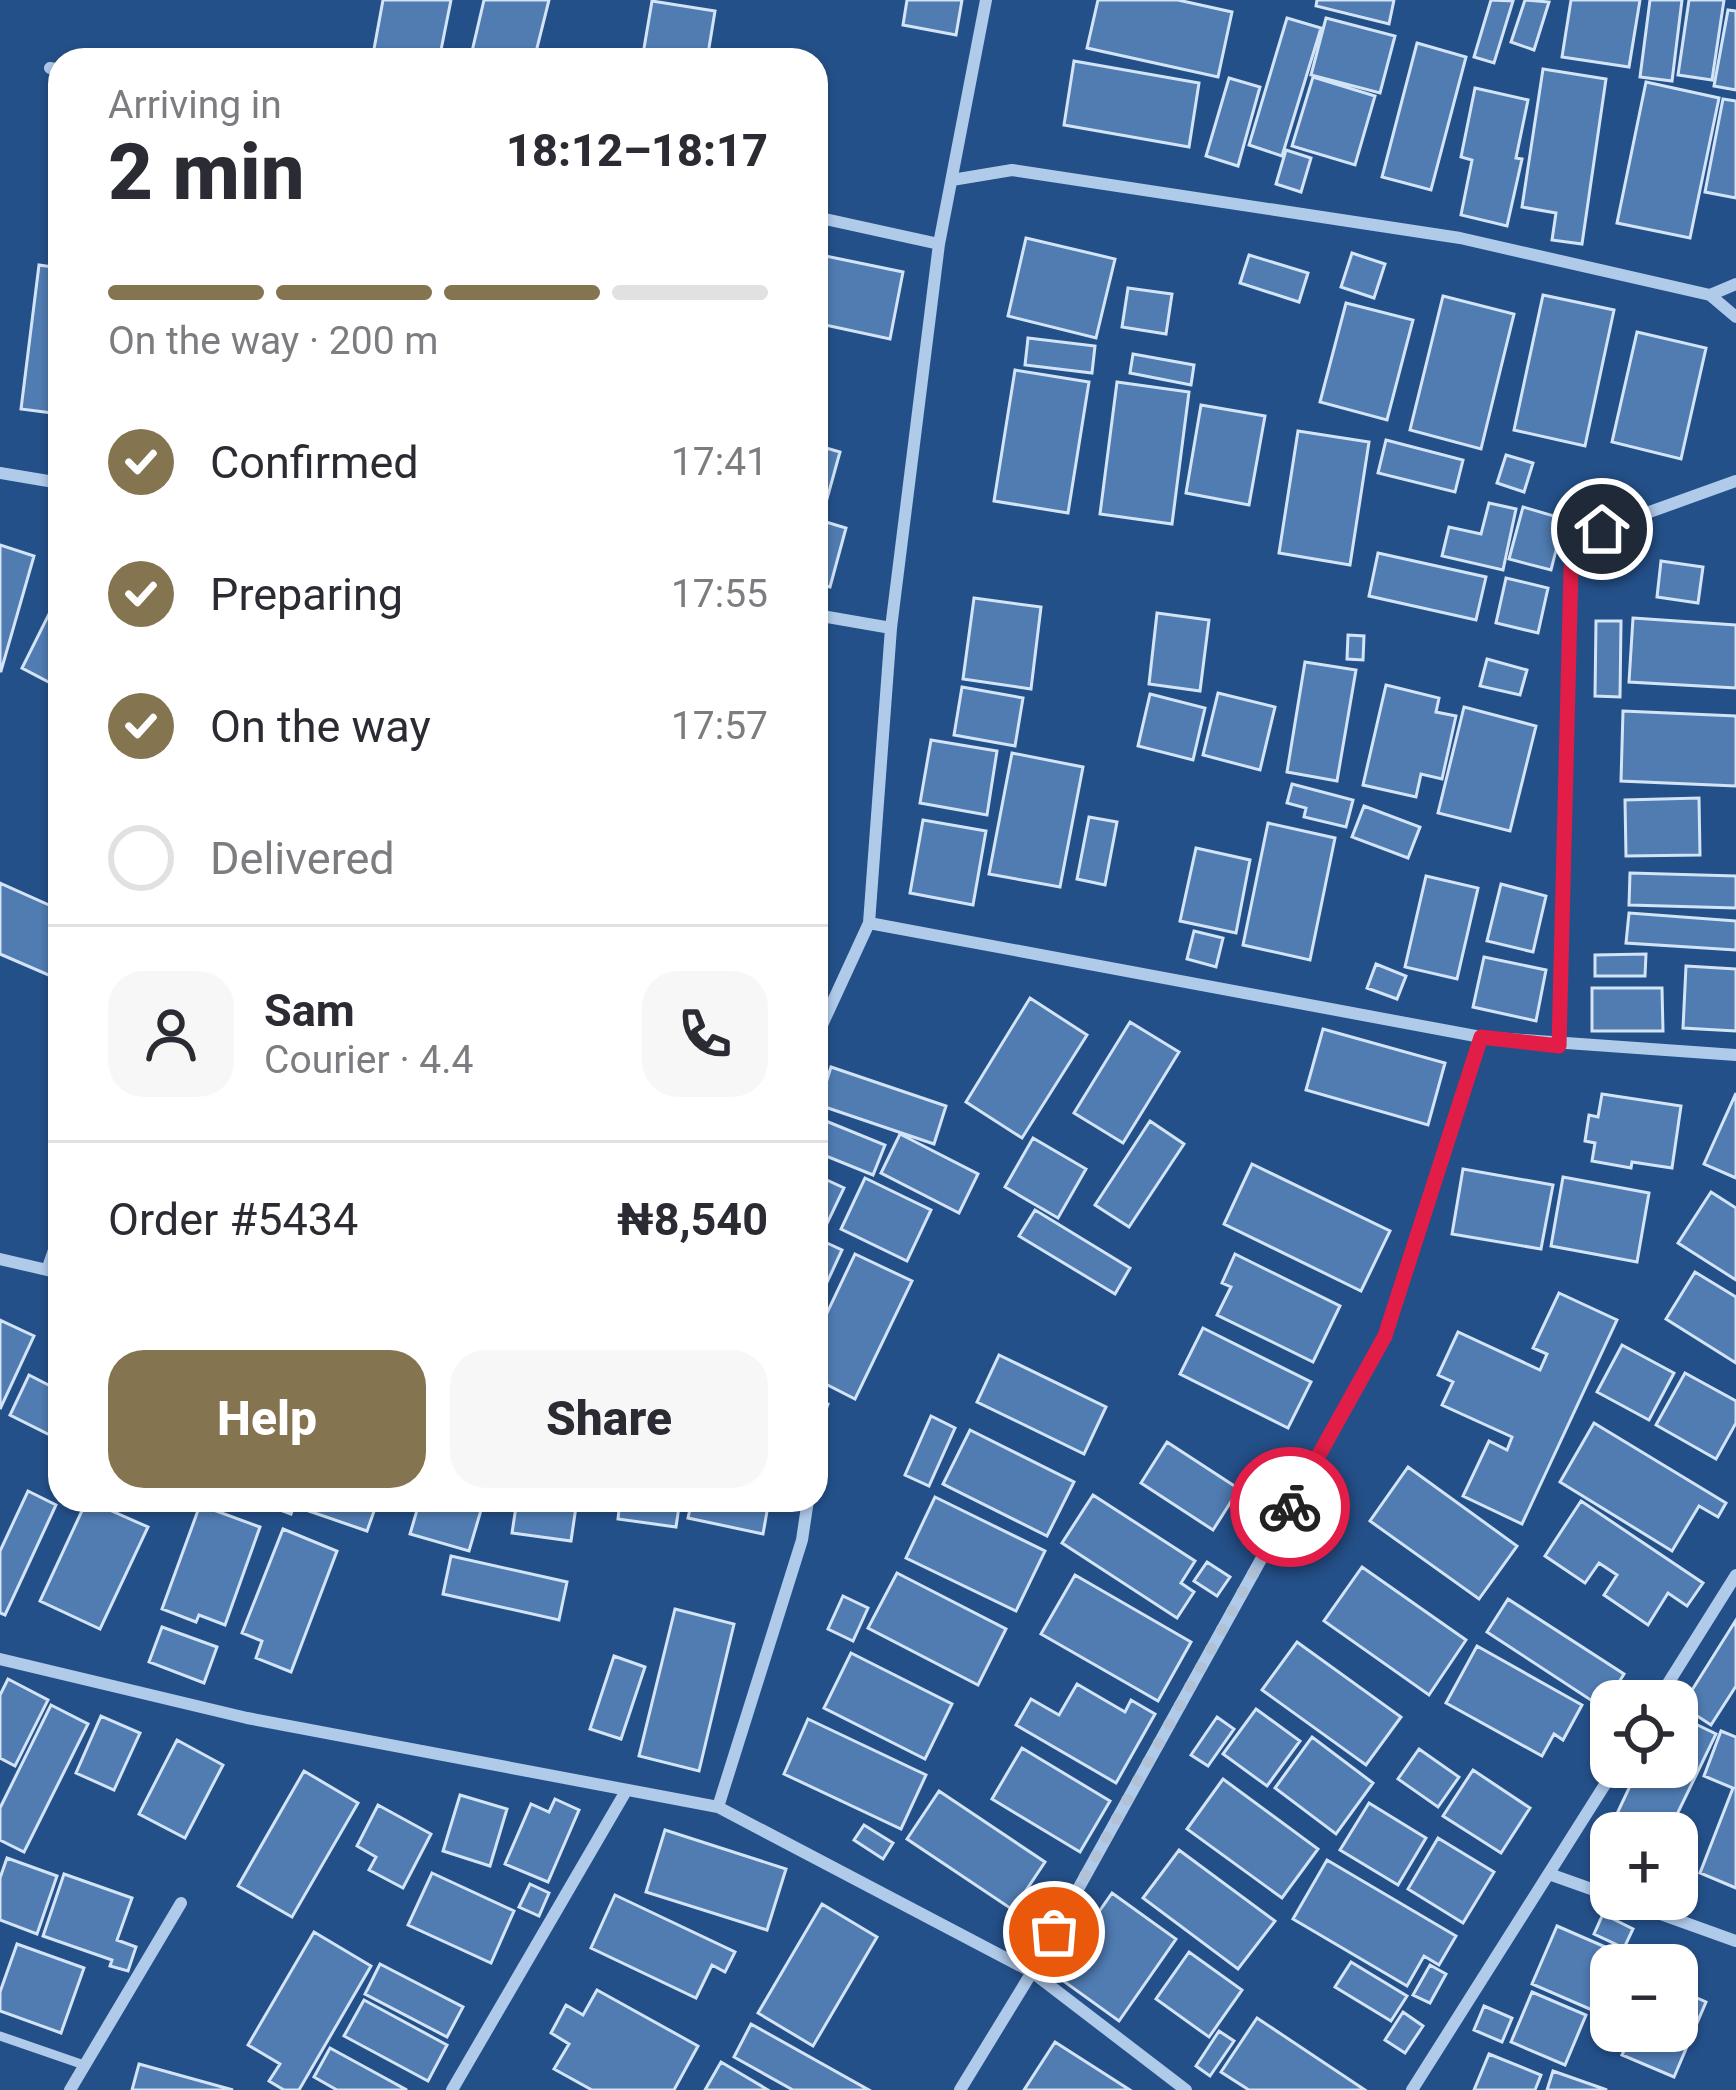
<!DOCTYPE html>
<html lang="en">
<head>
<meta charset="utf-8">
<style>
	:root { --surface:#fff; --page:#f7f7f7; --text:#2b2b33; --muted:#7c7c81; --line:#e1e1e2; --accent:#857450 }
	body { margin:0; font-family:Roboto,sans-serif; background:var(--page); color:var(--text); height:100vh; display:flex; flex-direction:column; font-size:45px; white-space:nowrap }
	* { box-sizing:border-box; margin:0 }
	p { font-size:39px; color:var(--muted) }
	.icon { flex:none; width:66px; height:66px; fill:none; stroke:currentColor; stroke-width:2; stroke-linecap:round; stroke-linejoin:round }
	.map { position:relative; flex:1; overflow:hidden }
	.details { position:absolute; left:48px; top:48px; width:780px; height:1464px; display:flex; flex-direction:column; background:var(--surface); border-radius:36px; box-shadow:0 3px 9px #0004 }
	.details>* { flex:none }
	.controls { position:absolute; left:1590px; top:1680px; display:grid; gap:24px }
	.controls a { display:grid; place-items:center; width:108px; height:108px; border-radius:24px; background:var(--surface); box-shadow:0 3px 9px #0004; font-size:60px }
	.pin { position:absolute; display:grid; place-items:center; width:102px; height:102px; color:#fff; margin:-51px; border:6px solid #fff; border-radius:50%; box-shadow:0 3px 12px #0007 }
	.courier { position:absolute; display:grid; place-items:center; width:120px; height:120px; margin:-60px; border:9px solid #e11d48; border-radius:50%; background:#fff; color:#222; box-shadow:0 3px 15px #0007 }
	.overview em { font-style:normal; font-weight:800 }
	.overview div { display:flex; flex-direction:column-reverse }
	.overview { display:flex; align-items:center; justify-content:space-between; height:204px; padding:0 60px }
	h1 { font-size:78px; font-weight:800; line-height:90px }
	.bar { display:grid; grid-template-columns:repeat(4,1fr); gap:18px 12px; align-content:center; height:144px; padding:0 60px }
	.bar i { height:15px; border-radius:9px; background:var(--line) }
	.bar .on { background:var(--accent) }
	.bar p { grid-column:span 4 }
	.line { display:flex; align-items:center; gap:30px; padding:0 60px; border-top:3px solid var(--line) }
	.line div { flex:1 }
	.round { display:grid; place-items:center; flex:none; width:126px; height:126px; border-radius:36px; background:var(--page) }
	ol { padding:0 60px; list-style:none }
	li { display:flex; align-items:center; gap:36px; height:132px }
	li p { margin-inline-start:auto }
	li .icon { padding:12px; border-radius:50%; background:var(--accent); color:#fff; stroke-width:4 }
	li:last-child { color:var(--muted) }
	li i { width:66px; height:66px; border:6px solid var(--line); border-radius:50% }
	.primary-button { display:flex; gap:24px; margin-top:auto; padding:24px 60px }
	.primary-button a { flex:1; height:138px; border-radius:36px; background:var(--accent); color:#fff; font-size:48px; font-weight:800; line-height:138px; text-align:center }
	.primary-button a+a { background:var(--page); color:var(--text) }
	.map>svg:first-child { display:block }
</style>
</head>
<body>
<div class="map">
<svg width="1736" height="2090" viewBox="0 0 1736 2090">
	<rect width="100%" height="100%" fill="#245089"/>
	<path fill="#507cb2" stroke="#d4e4f7" stroke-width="3" d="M383,0H451L439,60H372Z
		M484,0H549L534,60H470Z
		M907,0H962L956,35L903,25Z
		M1098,0H1178L1232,12L1218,77L1087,48Z
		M1317,0H1394L1389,24L1316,6Z
		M1491,0L1513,1L1494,63L1474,57Z
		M1525,0L1549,2L1534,50L1511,42Z
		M1571,0H1640L1629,67L1562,57Z
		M1650,0H1682L1672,81L1640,77Z
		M1689,0H1724L1712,80L1678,75Z
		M652,1L715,11L707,60H642Z
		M1728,10L1736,11V90L1714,86Z
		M1287,18L1321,28L1282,156L1249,145Z
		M1326,18L1395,36L1380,93L1311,75Z
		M1417,43L1466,57L1431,190L1382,177Z
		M1074,61L1199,83L1189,147L1064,125Z
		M1543,69L1606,79L1582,244L1552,240L1556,213L1522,207Z
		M1313,77L1375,96L1355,165L1292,146Z
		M1229,78L1260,87L1238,166L1206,156Z
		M1646,82L1719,98L1690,238L1617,223Z
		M1475,88L1528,100L1516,158L1522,159L1507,226L1461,215L1472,160L1461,157Z
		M1723,99L1736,101V198L1705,192Z
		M1286,150L1311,158L1301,192L1276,184Z
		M1026,238L1115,259L1096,338L1008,316Z
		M1352,253L1385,264L1374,298L1341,287Z
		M816,254L903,272L890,339L816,323Z
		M1249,255L1308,273L1299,302L1240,283Z
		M39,265L60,268V414L21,409Z
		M1128,288L1172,294L1166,334L1122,327Z
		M1543,295L1614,310L1585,446L1514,430Z
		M1443,296L1514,314L1481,449L1410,430Z
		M1346,303L1413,320L1387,420L1320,402Z
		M1637,332L1706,348L1681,459L1612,442Z
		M1028,338L1095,346L1092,373L1025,365Z
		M1133,354L1194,365L1191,385L1130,373Z
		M1015,370L1089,382L1068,513L994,501Z
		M1117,382L1189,392L1172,524L1100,514Z
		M1201,405L1265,416L1249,505L1186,493Z
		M1298,431L1369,442L1350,565L1279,553Z
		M1386,440L1463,460L1455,492L1378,473Z
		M816,445L840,452L825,506L816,504Z
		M1506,455L1533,463L1524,492L1497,483Z
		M1489,503L1516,509L1503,570L1442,556L1449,527L1481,534Z
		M1523,507L1564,519L1551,570L1509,559Z
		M816,519L846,528L830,587L816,584Z
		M0,545L34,556L1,671H0Z
		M1378,553L1486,577L1476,620L1369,596Z
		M1661,561L1703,567L1698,603L1657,597Z
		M1506,578L1548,588L1538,633L1496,623Z
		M974,598L1041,607L1031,689L963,679Z
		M53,606L60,610V688L22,668Z
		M1157,613L1209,620L1200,691L1149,684Z
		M1633,618L1736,625V688L1629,682Z
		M1596,621H1621L1620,697L1595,696Z
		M1348,635L1364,636L1363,660L1347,659Z
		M1487,659L1527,670L1520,695L1480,686Z
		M1305,662L1356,670L1337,781L1287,772Z
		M1386,685L1439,698L1436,712L1456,716L1442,779L1421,774L1416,797L1363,785Z
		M962,687L1023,698L1015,746L954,735Z
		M1218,693L1275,707L1260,770L1203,755Z
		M1150,694L1205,708L1193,760L1138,746Z
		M1464,707L1536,726L1510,831L1438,813Z
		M1623,711L1736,716V786L1621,781Z
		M931,740L997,751L987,815L920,803Z
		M1012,753L1083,767L1060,887L989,874Z
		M1292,784L1353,800L1346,827L1304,817L1306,808L1287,803Z
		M1699,798L1700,855L1626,856L1625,800Z
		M1364,806L1420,827L1408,858L1352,837Z
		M1089,817L1117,822L1105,885L1077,879Z
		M923,820L986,831L973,905L910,893Z
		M1268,823L1335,838L1310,960L1243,945Z
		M1196,848L1250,860L1236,933L1180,921Z
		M1630,873L1736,876V908L1629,905Z
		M1426,876L1478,888L1457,979L1405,967Z
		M0,883L60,910V980L0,954Z
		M1501,884L1546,896L1533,952L1487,941Z
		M1629,913L1736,921V950L1626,943Z
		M1194,931L1223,938L1216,967L1187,959Z
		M1646,954L1645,976H1595V955Z
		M1484,957L1546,970L1536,1021L1473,1007Z
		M1376,964L1406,976L1397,999L1367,988Z
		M1686,966L1736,969V1031L1683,1028Z
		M1592,988H1662L1663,1031H1592Z
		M1030,998L1087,1035L1022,1138L966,1102Z
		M1130,1022L1179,1052L1123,1143L1074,1113Z
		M1323,1029L1445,1063L1428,1125L1306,1090Z
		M831,1067L946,1106L934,1144L819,1105Z
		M1736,1093V1178L1704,1164Z
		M1602,1094L1681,1106L1672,1168L1632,1162L1631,1168L1592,1161L1595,1143L1585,1141L1589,1115L1598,1117Z
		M816,1117L885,1145L873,1175L816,1152Z
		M1150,1121L1184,1144L1129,1227L1095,1205Z
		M900,1134L978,1174L959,1213L881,1173Z
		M1033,1138L1086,1169L1058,1218L1005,1187Z
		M1252,1164L1390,1231L1361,1291L1224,1224Z
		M1463,1169L1553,1185L1541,1249L1452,1234Z
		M816,1175L844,1188L823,1232L816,1228Z
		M1563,1177L1649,1193L1637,1262L1551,1246Z
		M865,1178L931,1210L907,1261L841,1229Z
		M1711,1192L1736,1208V1280L1678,1243Z
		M1035,1210L1130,1268L1115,1294L1019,1236Z
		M816,1238L842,1250L816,1306Z
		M855,1254L912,1281L855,1399L816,1379V1336Z
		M1235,1254L1340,1306L1313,1362L1217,1315L1231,1287L1222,1283Z
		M1695,1272L1736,1297V1363L1666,1319Z
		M1559,1293L1617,1320L1522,1524L1463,1496L1489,1441L1507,1450L1512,1437L1442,1405L1453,1382L1438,1375L1458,1332L1540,1370L1547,1354L1533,1348Z
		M0,1320L34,1336L0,1409Z
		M1203,1328L1311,1382L1288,1428L1180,1374Z
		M1622,1345L1674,1373L1649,1420L1597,1392Z
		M999,1355L1106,1407L1084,1454L977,1402Z
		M1685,1373L1736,1401V1423L1716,1459L1656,1425Z
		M29,1375L60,1391V1440L10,1415Z
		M816,1399L828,1404L817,1435H816Z
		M931,1416L955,1428L929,1486L905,1475Z
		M1594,1423L1726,1503L1718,1517L1699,1506L1672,1551L1560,1482Z
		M970,1430L1074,1482L1047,1536L943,1484Z
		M1167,1442L1239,1489L1213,1530L1141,1483Z
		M1408,1467L1517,1546L1479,1599L1370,1521Z
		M1266,1474L1284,1484L1265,1517L1248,1508Z
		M28,1491L56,1505L5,1615L0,1613V1551Z
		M1093,1495L1195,1561L1181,1583L1194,1592L1177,1618L1062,1543Z
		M935,1497L1045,1551L1016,1611L906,1558Z
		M87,1500L148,1527L100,1629L40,1601Z
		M253,1500H296L291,1514Z
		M306,1500H378L367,1531L303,1509Z
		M420,1500H484L469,1551L410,1534Z
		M517,1500H577L571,1541L512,1533Z
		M620,1500H680L676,1527L618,1519Z
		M692,1500H769L763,1534L688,1518Z
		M1581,1501L1703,1583L1687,1606L1668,1593L1648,1625L1604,1595L1617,1575L1599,1563L1585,1583L1545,1556Z
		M200,1505L260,1527L225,1625L199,1615L196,1622L162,1609Z
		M283,1529L337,1551L291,1672L256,1658L262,1641L242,1633Z
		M451,1556L567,1582L559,1620L443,1594Z
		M1207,1562L1230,1577L1217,1596L1194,1581Z
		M1362,1567L1466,1640L1429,1695L1324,1621Z
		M897,1573L1006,1629L978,1685L868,1628Z
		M1075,1575L1191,1642L1158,1701L1041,1634Z
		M843,1596L868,1608L853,1641L828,1629Z
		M1508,1599L1624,1674L1603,1708L1487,1632Z
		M675,1609L734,1624L699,1771L639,1756Z
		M1736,1620V1686L1711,1725L1682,1706Z
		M162,1627L217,1647L204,1683L149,1662Z
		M1297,1642L1401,1717L1366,1765L1262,1690Z
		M1477,1646L1582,1705L1563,1740L1554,1734L1542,1756L1446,1703Z
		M851,1653L952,1704L925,1759L824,1708Z
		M614,1656L645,1667L621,1739L590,1729Z
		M8,1679L48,1700L15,1766L0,1758V1695Z
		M1077,1684L1125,1712L1131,1700L1155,1714L1116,1783L1016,1725L1031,1699L1059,1715Z
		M51,1705L88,1724L24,1852L0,1840V1808Z
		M1256,1709L1300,1741L1267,1786L1223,1754Z
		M1677,1715L1716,1734L1668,1833H1611V1863L1597,1856L1639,1767H1677Z
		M101,1716L140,1733L114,1790L76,1773Z
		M1217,1717L1234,1729L1208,1766L1191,1755Z
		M808,1719L926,1775L901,1829L784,1774Z
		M1721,1731L1736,1737V1888L1700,1873L1733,1788L1704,1776Z
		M1312,1737L1373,1783L1336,1834L1275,1788Z
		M177,1740L223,1765L185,1838L139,1814Z
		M1022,1748L1110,1801L1080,1852L992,1799Z
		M1419,1749L1459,1777L1438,1807L1398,1779Z
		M1473,1770L1530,1808L1501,1853L1443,1816Z
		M304,1771L358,1803L292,1917L238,1886Z
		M1223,1779L1318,1849L1282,1898L1187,1829Z
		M939,1791L1045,1862L1013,1910L907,1839Z
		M460,1795L507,1809L490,1866L443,1851Z
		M555,1799L579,1810L548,1882L505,1864L531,1804L549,1812Z
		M1369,1803L1426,1838L1398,1885L1340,1850Z
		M378,1805L431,1834L403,1888L369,1870L376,1857L357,1846Z
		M864,1825L893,1843L883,1859L854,1840Z
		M665,1830L786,1869L767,1930L646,1892Z
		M1438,1838L1494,1872L1463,1923L1408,1889Z
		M1179,1850L1275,1921L1238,1969L1143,1898Z
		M7,1858L57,1876L37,1934L0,1920V1878Z
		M1327,1860L1456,1936L1439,1965L1424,1956L1407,1986L1293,1919Z
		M432,1873L514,1911L491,1963L408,1925Z
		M64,1874L132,1898L117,1940L136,1947L128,1971L110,1966L112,1960L43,1936Z
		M530,1884L549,1893L539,1916L519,1907Z
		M1112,1893L1176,1939L1119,2021L1055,1975Z
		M615,1895L735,1952L725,1972L712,1965L696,1998L591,1948Z
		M822,1904L877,1937L813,2046L758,2013Z
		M1603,1914L1633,1929L1624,1948L1594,1934Z
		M1557,1926L1617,1952L1592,2010L1532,1984Z
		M314,1932L371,1966L299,2090H284L269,2081L280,2064L248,2045Z
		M17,1944L84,1968L61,2033L0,2011V1992Z
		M1189,1952L1242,1990L1209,2037L1156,1999Z
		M1351,1962L1407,1996L1391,2021L1335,1987Z
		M380,1964L463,2007L447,2037L365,1994Z
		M1430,1965L1446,1974L1430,2003L1413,1995Z
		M1677,1989L1706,2002L1674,2077L1622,2055L1633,2031H1677Z
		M597,1990L698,2046L674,2090H592L554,2069L569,2044L551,2033L566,2005L583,2015Z
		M1532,1992L1586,2015L1565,2065L1511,2042Z
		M364,2000L447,2045L428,2081L344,2036Z
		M1484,2006L1512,2018L1502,2042L1474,2030Z
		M1403,2012L1423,2026L1405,2053L1385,2040Z
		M1257,2018L1365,2090H1249L1221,2072Z
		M751,2024L869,2090H793L734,2057Z
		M1219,2031L1234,2041L1210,2076L1196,2066Z
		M1055,2042L1130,2090H1024Z
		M330,2048L407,2090H337L314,2077Z
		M1489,2054L1541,2075L1535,2090H1474Z
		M721,2062L768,2090H705Z
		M139,2064L233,2090H132Z
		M1553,2071L1607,2090H1547Z"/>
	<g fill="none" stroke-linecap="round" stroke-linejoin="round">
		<path stroke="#b0caea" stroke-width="9" d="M0,2036L84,2065"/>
		<path stroke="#b0caea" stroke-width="12" d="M50,68L60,70
			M952,180L1012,170L1460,238L1710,295L1736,317
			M816,217L939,244
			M1710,295L1736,284
			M0,473L60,483
			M816,615L891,628L869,923L816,1038
			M891,628L939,244L986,0
			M869,923L1481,1037L1736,1055
			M1559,1046L1571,568L1602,529L1736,481
			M0,1259L60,1273
			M47,1270L60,1233
			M0,1659L247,1718L718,1807L1032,1972L1186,2090
			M1657,1701L1736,1575
			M718,1807L802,1540L808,1500
			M1549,1874L1611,1896
			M1619,1899L1736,1941
			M70,2090L181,1903
			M452,2090L626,1791
			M960,2090L1032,1972L1385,1336L1481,1037
			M1412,2090L1616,1767"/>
	</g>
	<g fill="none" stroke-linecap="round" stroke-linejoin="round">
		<path stroke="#b2c2d6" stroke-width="12" stroke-dasharray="0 21.6" d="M1054,1932L1290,1507"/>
		<path stroke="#e11d48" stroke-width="15" d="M1290,1507L1385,1336L1481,1037L1559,1046L1571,568L1602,529"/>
	</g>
</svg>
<div class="controls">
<a><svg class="icon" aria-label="locate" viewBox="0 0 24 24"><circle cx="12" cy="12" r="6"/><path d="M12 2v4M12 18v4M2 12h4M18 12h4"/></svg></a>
<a>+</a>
<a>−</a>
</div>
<div class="pin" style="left:1054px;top:1932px;background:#ea580c"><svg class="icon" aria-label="bag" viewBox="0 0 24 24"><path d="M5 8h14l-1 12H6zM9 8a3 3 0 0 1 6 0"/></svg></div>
<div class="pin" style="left:1602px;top:529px;background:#1f2937"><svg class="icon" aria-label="home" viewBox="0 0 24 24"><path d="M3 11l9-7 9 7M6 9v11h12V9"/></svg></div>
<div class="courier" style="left:1290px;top:1507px"><svg class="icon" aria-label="bike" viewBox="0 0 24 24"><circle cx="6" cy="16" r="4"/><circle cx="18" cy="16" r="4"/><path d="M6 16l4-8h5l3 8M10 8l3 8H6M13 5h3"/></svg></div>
<section class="details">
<div class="overview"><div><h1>2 min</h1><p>Arriving in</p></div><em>18:12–18:17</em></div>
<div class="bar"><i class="on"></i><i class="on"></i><i class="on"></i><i></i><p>On the way · 200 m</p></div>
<ol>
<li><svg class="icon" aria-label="check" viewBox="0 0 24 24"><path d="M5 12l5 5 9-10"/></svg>Confirmed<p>17:41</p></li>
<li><svg class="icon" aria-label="check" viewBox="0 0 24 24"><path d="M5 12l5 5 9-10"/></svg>Preparing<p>17:55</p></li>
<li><svg class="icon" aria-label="check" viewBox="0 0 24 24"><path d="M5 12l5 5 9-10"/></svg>On the way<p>17:57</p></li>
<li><i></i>Delivered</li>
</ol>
<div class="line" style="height:216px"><a class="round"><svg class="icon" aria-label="person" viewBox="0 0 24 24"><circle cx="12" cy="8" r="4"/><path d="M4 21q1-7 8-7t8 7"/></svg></a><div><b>Sam</b><p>Courier · 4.4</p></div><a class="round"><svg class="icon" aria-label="phone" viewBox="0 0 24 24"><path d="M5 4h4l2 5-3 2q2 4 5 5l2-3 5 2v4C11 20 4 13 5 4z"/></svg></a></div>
<div class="line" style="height:156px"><div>Order #5434</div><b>₦8,540</b></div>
<div class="primary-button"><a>Help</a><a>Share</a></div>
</section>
</div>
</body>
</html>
